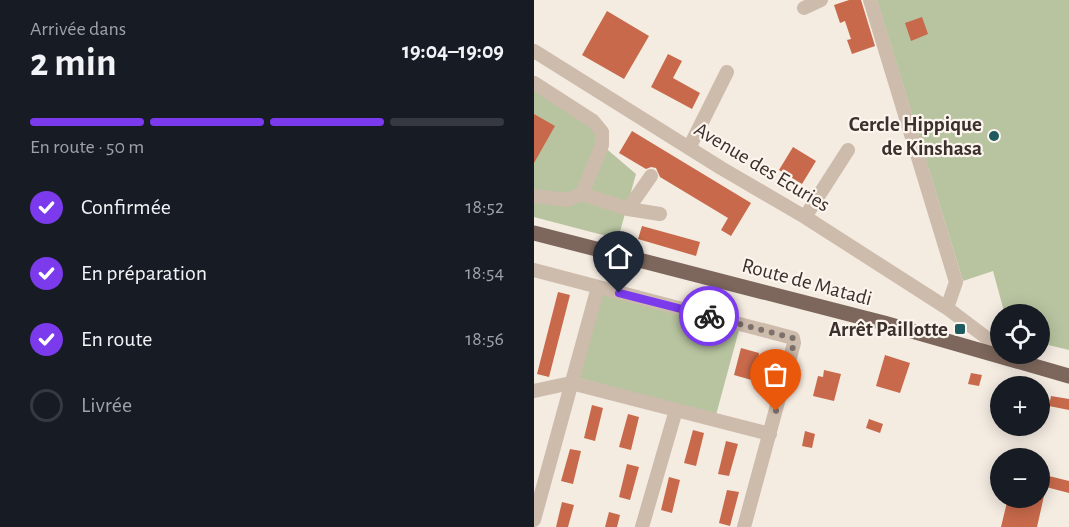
<!DOCTYPE html>
<html lang="fr">
<head>
<meta charset="utf-8">
<style>
	:root { --surface:#171b24; --page:#20242c; --text:#f1f3f6; --muted:#9ea1a6; --line:#363941; --accent:#7c3aed }
	body { margin:0; font-family:"Alegreya Sans",sans-serif; background:var(--page); color:var(--text); height:100vh; display:flex; flex-direction:column; font-size:22px; white-space:nowrap }
	* { box-sizing:border-box; margin:0 }
	p { font-size:20px; color:var(--muted) }
	.icon { flex:none; width:33px; height:33px; fill:none; stroke:currentColor; stroke-width:2; stroke-linecap:round; stroke-linejoin:round }
	.map { position:relative; flex:1; overflow:hidden }
	.panel { display:flex; flex-direction:column; background:var(--surface); width:534px }
	.panel>* { flex:none }
	.buttons { position:absolute; left:456px; top:304px; display:grid; gap:12px }
	.buttons a { display:grid; place-items:center; width:60px; height:60px; border-radius:50%; background:var(--surface); box-shadow:0 3px 15px #0003; font-size:30px }
	.pin { position:absolute; display:grid; place-items:center; width:51px; height:51px; color:#fff; margin:-62px -26px; border-radius:50% 50% 50% 0; rotate:-45deg; box-shadow:0 0 6px #0007 }
	.pin .icon { rotate:45deg }
	.courier { position:absolute; display:grid; place-items:center; width:60px; height:60px; margin:-30px; border:4px solid #7c3aed; border-radius:50%; background:#fff; color:#222; box-shadow:0 2px 8px #0007 }
	.summary em { font-style:normal; font-weight:600 }
	.summary div { display:flex; flex-direction:column-reverse }
	.summary { display:flex; align-items:center; justify-content:space-between; height:102px; padding:0 30px }
	h1 { font-size:39px; font-weight:600; line-height:45px }
	.bar { display:grid; grid-template-columns:repeat(4,1fr); gap:9px 6px; align-content:center; height:72px; padding:0 30px }
	.bar i { height:8px; border-radius:4px; background:var(--line) }
	.bar .on { background:var(--accent) }
	.bar p { grid-column:span 4 }
	ol { padding:0 30px; list-style:none }
	li { display:flex; align-items:center; gap:18px; height:66px }
	li p { margin-inline-start:auto }
	li .icon { padding:6px; border-radius:50%; background:var(--accent); color:#fff; stroke-width:4 }
	li:last-child { color:var(--muted) }
	li i { width:33px; height:33px; border:3px solid var(--line); border-radius:50% }
	main { display:flex; flex:1; min-height:0 }
	.map>svg:first-child { display:block }
</style>
</head>
<body>
<main>
<section class="panel">
<div class="summary"><div><h1>2 min</h1><p>Arrivée dans</p></div><em>19:04–19:09</em></div>
<div class="bar"><i class="on"></i><i class="on"></i><i class="on"></i><i></i><p>En route · 50 m</p></div>
<ol>
<li><svg class="icon" aria-label="check" viewBox="0 0 24 24"><path d="M5 12l5 5 9-10"/></svg>Confirmée<p>18:52</p></li>
<li><svg class="icon" aria-label="check" viewBox="0 0 24 24"><path d="M5 12l5 5 9-10"/></svg>En préparation<p>18:54</p></li>
<li><svg class="icon" aria-label="check" viewBox="0 0 24 24"><path d="M5 12l5 5 9-10"/></svg>En route<p>18:56</p></li>
<li><i></i>Livrée</li>
</ol>
</section>
<div class="map">
<svg width="535" height="527" viewBox="0 0 535 527">
	<rect width="100%" height="100%" fill="#f4ebe1"/>
	<path fill="#b8c4a0" d="M343,0H535V350L506,343V315H471L459,271L429,281Z
		M0,83L59,121L68,145L102,174L84,239L0,217Z
		M68,293L205,330L182,415L45,378Z"/>
	<path fill="#c8694b" d="M315,0H327L341,46L318,54L313,40L317,39L311,21L306,23L300,5Z
		M73,11L115,36L90,79L48,55Z
		M388,17L394,34L377,41L371,23Z
		M134,54L148,61L139,78L166,93L158,109L117,87Z
		M0,114L21,126L0,163Z
		M98,131L217,203L197,236L187,230L194,218L126,177L122,168L117,167L112,169L85,153Z
		M259,147L282,161L268,184L245,170Z
		M108,226L166,242L162,256L104,239Z
		M24,292L36,295L15,377L3,374Z
		M207,348L225,353L221,381L200,375Z
		M351,355L376,363L366,393L342,386Z
		M290,370L307,374L300,401L279,396L284,376L289,377Z
		M437,373L448,375L445,386L434,384Z
		M517,396L535,399V410L515,406Z
		M58,405L69,408L61,441L50,438Z
		M94,414L105,417L97,450L85,447Z
		M335,419L349,424L346,433L332,428Z
		M159,430L170,433L162,466L150,463Z
		M271,431L281,434L278,448L268,446Z
		M192,441L204,444L195,476L184,474Z
		M36,449L47,451L39,484L27,481Z
		M93,464L105,467L96,500L85,497Z
		M506,470L516,473L515,476L535,481V493L512,487L503,527H467L474,498H506Z
		M135,477L146,480L138,513L127,510Z
		M193,490L205,492L196,526L185,523Z
		M28,502L40,505L34,527H22Z
		M75,512L86,515L83,527H71Z"/>
	<g fill="none" stroke-linecap="round" stroke-linejoin="round">
		<path stroke="#cdbbac" stroke-width="14" d="M336,0L422,282L413,308
			M270,8L287,0
			M0,51L187,168L271,217L413,308L466,348
			M0,83L59,121L68,132V145L48,194L33,200L0,196
			M155,148L193,72
			M48,194L94,209L117,176
			M94,209L126,214
			M271,217L314,150
			M0,270L259,338L260,343L210,527
			M0,391L37,383L236,434
			M0,520L64,287
			M108,527L142,410"/>
		<path stroke="#7d675c" stroke-width="15" d="M0,233L350,323L535,376"/>
	</g>
	<g fill="none" stroke-linecap="round" stroke-linejoin="round">
		<path stroke="#7c716b" stroke-width="6" stroke-dasharray="0 10.8" d="M175,316L259,338L260,343L242,411"/>
		<path stroke="#7c3aed" stroke-width="8" d="M85,293L175,316"/>
	</g>
	<g fill="#1f5a5e" stroke="#fbf5ee" stroke-width="2">
		<circle cx="460" cy="136" r="6"/>
		<rect x="420" y="323" width="12" height="12" rx="3"/>
	</g>
	<g text-anchor="middle" dominant-baseline="central" stroke-width="4.5" stroke-linejoin="round" paint-order="stroke">
		<g font-size="21" font-weight="bold" fill="#3b302b" stroke="#fbf5ee" text-anchor="end">
			<text x="448" y="124">Cercle Hippique<tspan x="448" dy="24">de Kinshasa</tspan></text>
			<text x="414" y="329">Arrêt Paillotte</text>
		</g>
		<g font-size="21" fill="#3b302b" stroke="#fbf5ee">
			<text transform="translate(228 167) rotate(31)">Avenue des Ecuries</text>
			<text transform="translate(273 282) rotate(15)">Route de Matadi</text>
		</g>
	</g>
</svg>
<div class="buttons">
<a><svg class="icon" aria-label="locate" viewBox="0 0 24 24"><circle cx="12" cy="12" r="6"/><path d="M12 2v4M12 18v4M2 12h4M18 12h4"/></svg></a>
<a>+</a>
<a>−</a>
</div>
<div class="pin" style="left:242px;top:411px;background:#ea580c"><svg class="icon" aria-label="bag" viewBox="0 0 24 24"><path d="M5 8h14l-1 12H6zM9 8a3 3 0 0 1 6 0"/></svg></div>
<div class="pin" style="left:85px;top:293px;background:#1f2937"><svg class="icon" aria-label="home" viewBox="0 0 24 24"><path d="M3 11l9-7 9 7M6 9v11h12V9"/></svg></div>
<div class="courier" style="left:175px;top:316px"><svg class="icon" aria-label="bike" viewBox="0 0 24 24"><circle cx="6" cy="16" r="4"/><circle cx="18" cy="16" r="4"/><path d="M6 16l4-8h5l3 8M10 8l3 8H6M13 5h3"/></svg></div>
</div>
</main>
</body>
</html>
